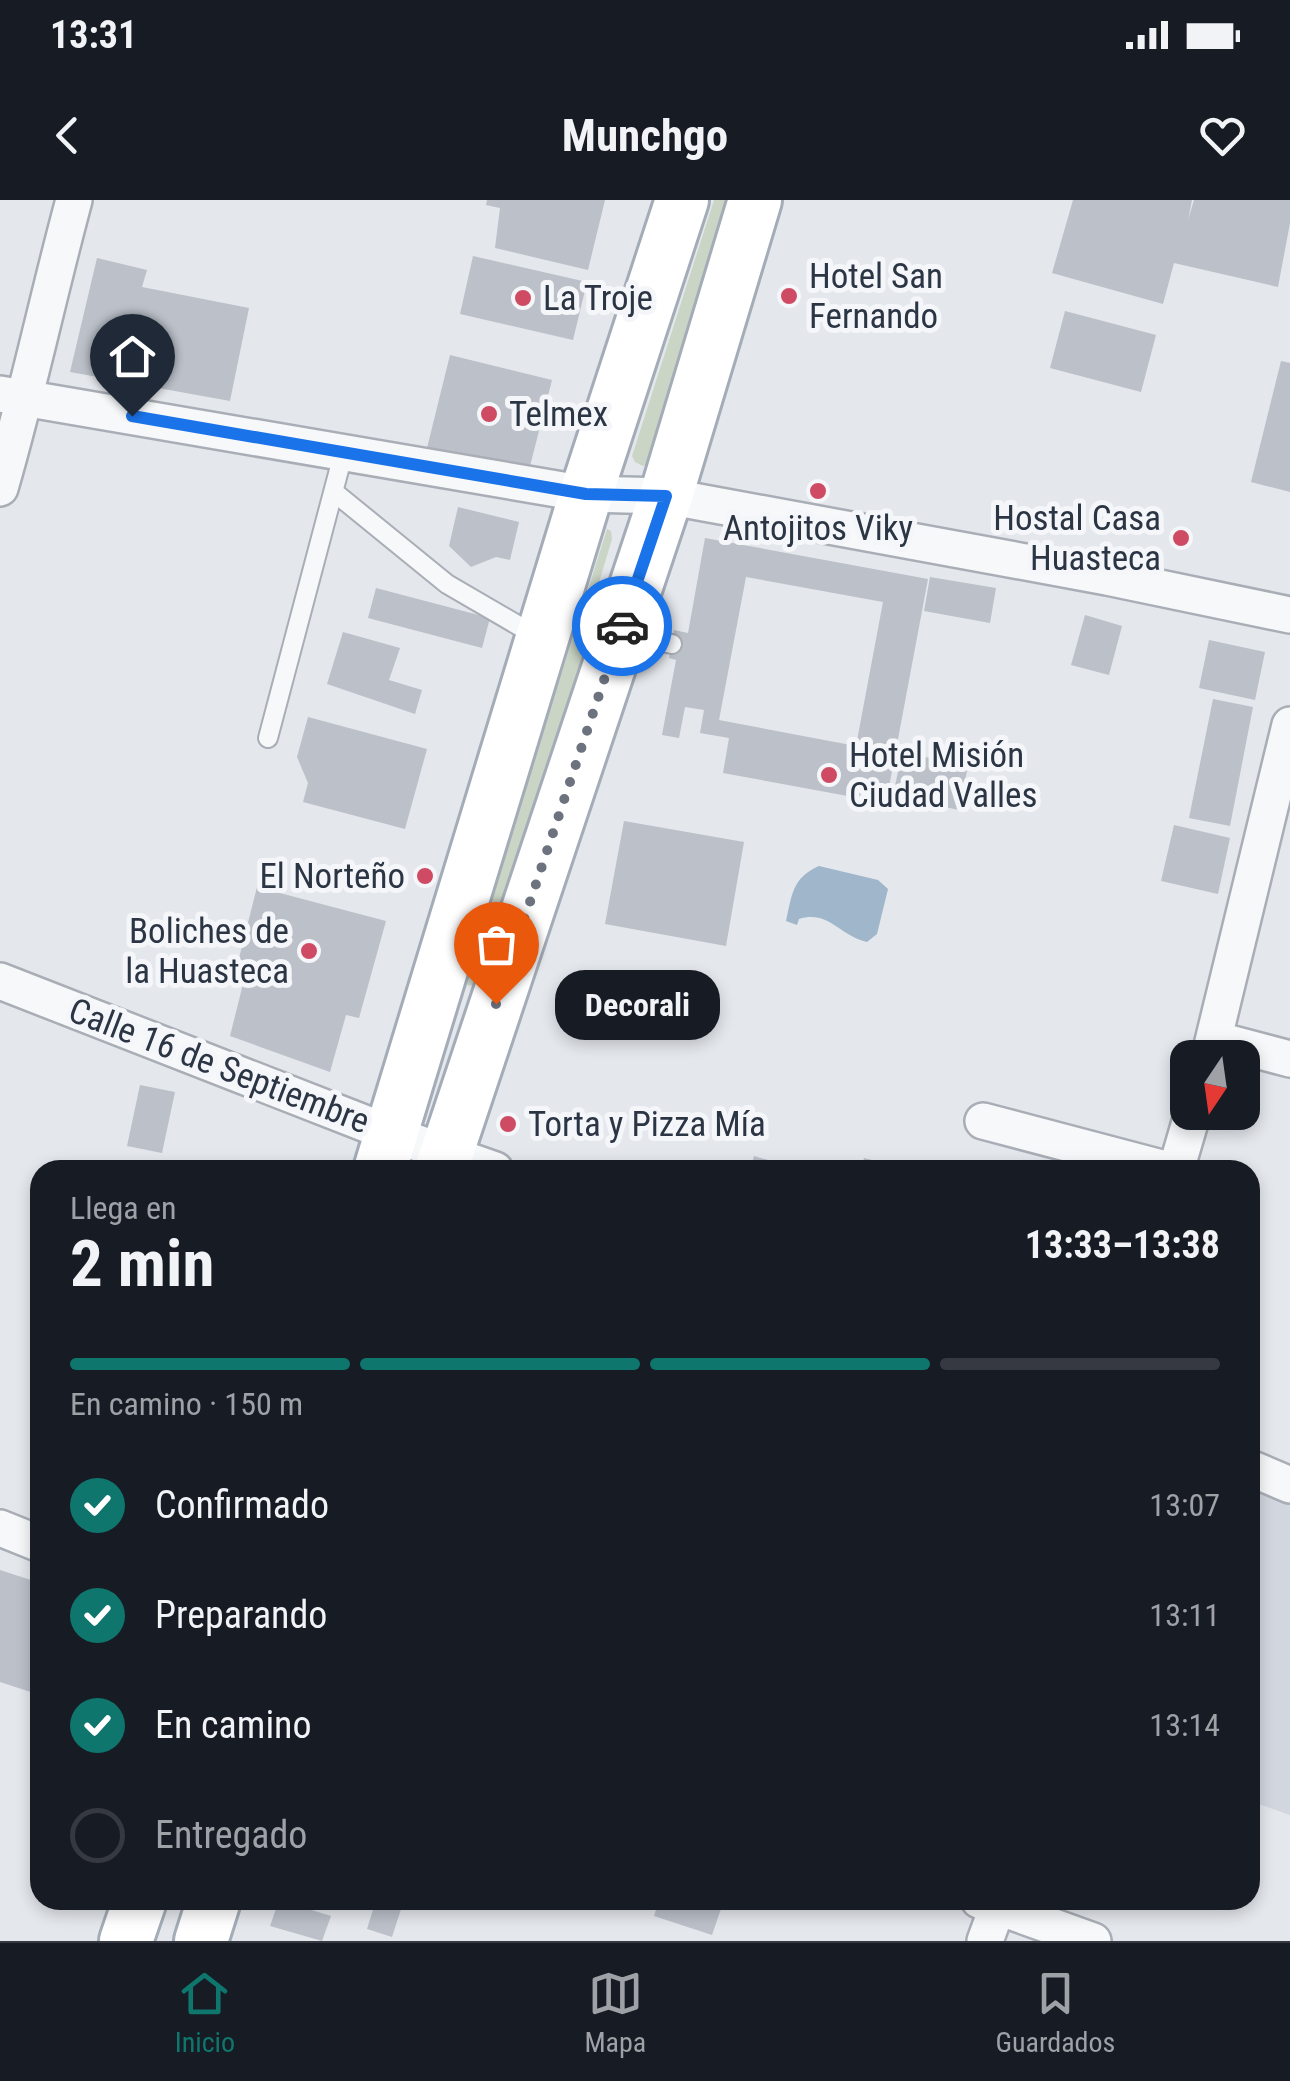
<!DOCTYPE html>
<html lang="es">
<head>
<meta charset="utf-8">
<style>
	:root { --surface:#171b24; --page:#20242c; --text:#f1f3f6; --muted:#9ea1a6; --line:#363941; --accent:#0f766e }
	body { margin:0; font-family:"Roboto Condensed",sans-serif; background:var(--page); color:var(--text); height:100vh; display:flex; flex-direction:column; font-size:38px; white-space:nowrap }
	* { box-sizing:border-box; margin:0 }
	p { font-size:32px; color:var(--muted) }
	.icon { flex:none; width:55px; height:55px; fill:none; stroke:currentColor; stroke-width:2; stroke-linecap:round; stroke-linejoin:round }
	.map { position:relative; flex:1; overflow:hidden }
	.side { position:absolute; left:30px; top:960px; width:1230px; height:750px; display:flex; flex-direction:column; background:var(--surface); border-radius:30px; box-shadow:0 5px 15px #0003 }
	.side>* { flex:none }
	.needle { width:65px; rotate:193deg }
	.tools { position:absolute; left:1170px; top:840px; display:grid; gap:20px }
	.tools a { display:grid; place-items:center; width:90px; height:90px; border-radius:20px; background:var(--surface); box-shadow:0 5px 15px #0003; font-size:50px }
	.pin { position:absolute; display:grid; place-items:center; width:85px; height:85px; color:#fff; margin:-102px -42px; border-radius:50% 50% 50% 0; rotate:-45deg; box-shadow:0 0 10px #0007 }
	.pin .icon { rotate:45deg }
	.courier { position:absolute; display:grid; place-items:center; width:100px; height:100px; margin:-50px; border:8px solid #1a73e8; border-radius:50%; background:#fff; color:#222; box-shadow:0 2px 12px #0007 }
	.bubble { position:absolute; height:70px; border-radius:30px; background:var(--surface); box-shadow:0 5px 15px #0003; font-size:32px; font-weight:700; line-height:70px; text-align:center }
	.summary em { font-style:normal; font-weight:700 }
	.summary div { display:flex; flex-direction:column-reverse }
	.summary { display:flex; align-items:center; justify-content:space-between; height:170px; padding:0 40px }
	h1 { font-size:65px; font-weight:700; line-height:75px }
	.bar { display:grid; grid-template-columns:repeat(4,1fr); gap:15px 10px; align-content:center; height:120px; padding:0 40px }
	.bar i { height:12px; border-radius:8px; background:var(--line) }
	.bar .active { background:var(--accent) }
	.bar p { grid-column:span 4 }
	ol { padding:0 40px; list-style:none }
	li { display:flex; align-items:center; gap:30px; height:110px }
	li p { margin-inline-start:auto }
	li .icon { padding:10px; border-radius:50%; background:var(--accent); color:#fff; stroke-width:4 }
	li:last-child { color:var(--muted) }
	li i { width:55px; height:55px; border:5px solid var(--line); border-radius:50% }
	.status { display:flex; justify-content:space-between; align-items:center; height:70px; padding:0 50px; background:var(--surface); direction:ltr }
	.status svg { height:28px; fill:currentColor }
	header { display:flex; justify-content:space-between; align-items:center; height:130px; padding:0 40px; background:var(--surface); font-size:45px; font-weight:700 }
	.tab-bar { display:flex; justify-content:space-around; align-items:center; height:140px; border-top:2px solid var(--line); background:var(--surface); font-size:28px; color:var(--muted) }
	.tab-bar a { display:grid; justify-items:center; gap:5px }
	.tab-bar .active { color:var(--accent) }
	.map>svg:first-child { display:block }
</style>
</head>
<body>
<div class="status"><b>13:31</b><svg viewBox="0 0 49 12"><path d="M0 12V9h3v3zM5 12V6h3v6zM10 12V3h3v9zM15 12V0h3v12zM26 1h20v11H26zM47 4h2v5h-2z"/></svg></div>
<header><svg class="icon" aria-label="back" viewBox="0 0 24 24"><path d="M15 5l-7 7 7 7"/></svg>Munchgo<svg class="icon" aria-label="heart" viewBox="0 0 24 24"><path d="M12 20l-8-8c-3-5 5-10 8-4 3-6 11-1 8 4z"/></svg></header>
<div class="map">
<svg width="1290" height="1741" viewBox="0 0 1290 1741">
	<rect width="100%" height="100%" fill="#e4e7ec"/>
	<path fill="#d2d6de" d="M1250,1285L1290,1300V1615L1250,1601Z"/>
	<path fill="#cad5c5" d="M714,0H731L650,264L643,266L635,262L632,256Z
		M607,329L611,331L612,339L590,413L587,447L478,787L464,784Z"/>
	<path fill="#9fb6cb" d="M819,666L878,680L888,689L877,734L867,742C838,735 829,710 799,719L797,725L786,721C792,695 792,678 819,666Z"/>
	<path fill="#bbc0c9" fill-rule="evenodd" d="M487,0H605L588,70L495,48L500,8L486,5Z
		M1073,0H1192L1188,20L1194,0H1290V23L1278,87L1174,63L1163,104L1052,73Z
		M473,56L587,82L573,140L460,114Z
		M97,58L147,70L142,87L249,108L230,201L70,172Z
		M1065,111L1156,135L1141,192L1050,168Z
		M450,155L552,180L528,274L427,248Z
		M1281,161L1290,163V292L1251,282Z
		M458,307L519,322L510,360L496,357L471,367L449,346Z
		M705,338L928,379L886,603L723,573L729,538L700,533L704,510L685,507L679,538L662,535L676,460L669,458L674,430L688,433ZM746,377L883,402L856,546L719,520Z
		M930,377L996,388L990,423L924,411Z
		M376,388L490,418L482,448L368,418Z
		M1085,415L1122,426L1109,475L1071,465Z
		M343,432L400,448L389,480L422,490L415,514L327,484Z
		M1209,440L1265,452L1255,500L1199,488Z
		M1213,499L1253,507L1230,626L1189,618Z
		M308,517L427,549L405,629L303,602L308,583L297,557Z
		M902,552L968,566L959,610L893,596Z
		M624,621L744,642L726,746L605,724Z
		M1174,625L1230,638L1218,694L1161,681Z
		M257,687L386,721L359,818L346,815L330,872L230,836L243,784L233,782Z
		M140,885L175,892L162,953L127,946Z
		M754,956L799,969V970H750Z
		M864,958L908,969V970H861Z
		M0,1370L40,1383V1495L0,1482Z
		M279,1700L331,1716L322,1741L270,1726Z
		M376,1700H404L392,1737L367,1729Z
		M659,1700H724L712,1735L654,1716Z"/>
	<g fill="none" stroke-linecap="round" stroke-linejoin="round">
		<defs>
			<path id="lane" d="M334,292L447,384L538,437
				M625,435L672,444
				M268,538L344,251"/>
			<path id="street" d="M0,194L586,294L666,296L1107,377L1290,415
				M0,288C28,192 48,96 74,0
				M0,781L392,934L495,970
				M1214,839L1290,859
				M1209,858L1290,525
				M983,921L1169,970
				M1176,970L1193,912
				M1250,1268L1290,1285
				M0,1328L40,1344
				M979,1700L1093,1741
				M985,1741L1000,1700"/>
			<path id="primary" d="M380,970L586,294L682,0
				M441,970L666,296L755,0
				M126,1741L140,1700
				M201,1741L214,1700"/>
		</defs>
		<use href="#lane" stroke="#a9aeb6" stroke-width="22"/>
		<use href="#street" stroke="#a9aeb6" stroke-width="40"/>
		<use href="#primary" stroke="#a3acb7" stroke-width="58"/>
		<use href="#lane" stroke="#f7f8fa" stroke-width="18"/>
		<use href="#street" stroke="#f7f8fa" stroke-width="35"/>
		<use href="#primary" stroke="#fff" stroke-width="52"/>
	</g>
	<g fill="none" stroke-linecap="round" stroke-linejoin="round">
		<path stroke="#6c737f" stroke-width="10" stroke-dasharray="0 18" d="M496,804L622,426"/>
		<path stroke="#1a73e8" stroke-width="12" d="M132,216L586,294L666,296L622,426"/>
	</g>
	<g fill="#cf4b63" stroke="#f4f6f9" stroke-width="4">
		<circle cx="789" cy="96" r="10"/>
		<circle cx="523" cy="98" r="10"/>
		<circle cx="489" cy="214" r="10"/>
		<circle cx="818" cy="291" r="10"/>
		<circle cx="1181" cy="338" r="10"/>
		<circle cx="829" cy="575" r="10"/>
		<circle cx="425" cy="676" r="10"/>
		<circle cx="309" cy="751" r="10"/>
		<circle cx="508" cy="924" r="10"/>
	</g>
	<g text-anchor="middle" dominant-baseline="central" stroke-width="10" stroke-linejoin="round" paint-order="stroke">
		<g font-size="35" fill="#2b3544" stroke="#f4f6f9" text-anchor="start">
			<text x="809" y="76">Hotel San<tspan x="809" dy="40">Fernando</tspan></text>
			<text x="543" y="98">La Troje</text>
			<text x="509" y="214">Telmex</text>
			<text x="1161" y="318" text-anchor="end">Hostal Casa<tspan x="1161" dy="40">Huasteca</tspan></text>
			<text x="818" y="328" text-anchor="middle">Antojitos Viky</text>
			<text x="849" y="555">Hotel Misión<tspan x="849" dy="40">Ciudad Valles</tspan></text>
			<text x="405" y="676" text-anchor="end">El Norteño</text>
			<text x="289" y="731" text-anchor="end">Boliches de<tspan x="289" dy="40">la Huasteca</tspan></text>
			<text x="528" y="924">Torta y Pizza Mía</text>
		</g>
		<g font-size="35" fill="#2b3544" stroke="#f4f6f9">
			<text transform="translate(219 866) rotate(21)">Calle 16 de Septiembre</text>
		</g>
	</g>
</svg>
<div class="tools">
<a><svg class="needle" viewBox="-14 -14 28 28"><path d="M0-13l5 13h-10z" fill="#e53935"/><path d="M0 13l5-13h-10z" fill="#9ea1a6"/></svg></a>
</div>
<div class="pin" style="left:496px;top:804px;background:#ea580c"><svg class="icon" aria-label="bag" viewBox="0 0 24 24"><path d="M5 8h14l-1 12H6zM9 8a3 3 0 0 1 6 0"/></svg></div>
<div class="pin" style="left:132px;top:216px;background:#1f2937"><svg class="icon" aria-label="home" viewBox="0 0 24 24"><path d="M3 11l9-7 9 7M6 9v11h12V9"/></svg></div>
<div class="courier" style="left:622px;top:426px"><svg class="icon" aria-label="car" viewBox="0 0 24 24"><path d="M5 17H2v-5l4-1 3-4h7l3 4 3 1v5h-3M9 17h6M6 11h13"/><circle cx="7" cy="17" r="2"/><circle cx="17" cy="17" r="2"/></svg></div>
<div class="bubble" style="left:555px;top:770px;width:165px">Decorali</div>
<section class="side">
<div class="summary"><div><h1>2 min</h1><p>Llega en</p></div><em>13:33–13:38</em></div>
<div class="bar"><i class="active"></i><i class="active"></i><i class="active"></i><i></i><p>En camino · 150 m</p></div>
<ol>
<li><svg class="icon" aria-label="check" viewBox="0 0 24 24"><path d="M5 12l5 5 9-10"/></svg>Confirmado<p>13:07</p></li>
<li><svg class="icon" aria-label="check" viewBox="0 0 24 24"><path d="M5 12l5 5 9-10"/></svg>Preparando<p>13:11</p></li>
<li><svg class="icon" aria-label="check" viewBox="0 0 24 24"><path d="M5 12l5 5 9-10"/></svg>En camino<p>13:14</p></li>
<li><i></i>Entregado</li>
</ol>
</section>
</div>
<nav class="tab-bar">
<a class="active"><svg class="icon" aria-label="home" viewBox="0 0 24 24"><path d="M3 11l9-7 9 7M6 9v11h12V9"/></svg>Inicio</a>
<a><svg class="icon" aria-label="map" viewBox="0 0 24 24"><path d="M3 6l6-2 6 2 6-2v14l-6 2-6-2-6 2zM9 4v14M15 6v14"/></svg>Mapa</a>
<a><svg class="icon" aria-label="saved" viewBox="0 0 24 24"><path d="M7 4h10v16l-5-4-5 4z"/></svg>Guardados</a>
</nav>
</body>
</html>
